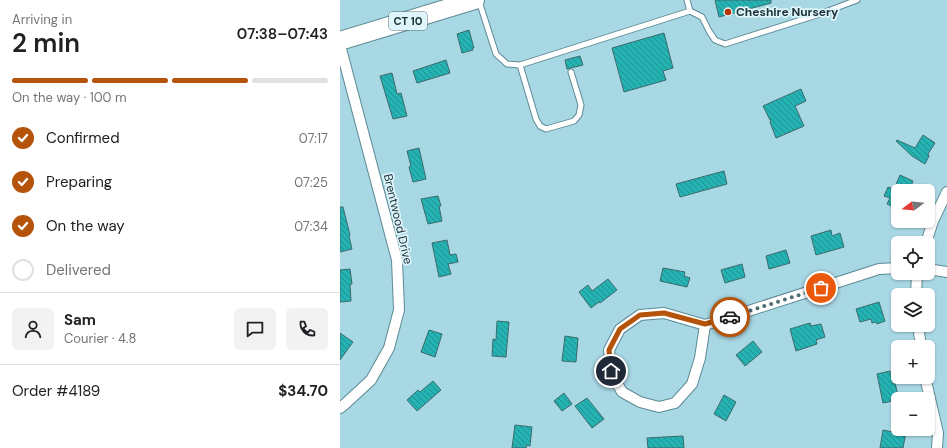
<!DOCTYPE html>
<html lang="en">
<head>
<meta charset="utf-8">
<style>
	:root { --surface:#fff; --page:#f2f2f2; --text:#202124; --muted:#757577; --line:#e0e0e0; --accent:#b45309 }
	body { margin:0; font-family:"DM Sans",sans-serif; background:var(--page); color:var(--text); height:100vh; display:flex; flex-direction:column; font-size:15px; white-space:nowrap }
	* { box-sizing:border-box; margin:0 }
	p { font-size:13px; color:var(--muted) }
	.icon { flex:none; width:22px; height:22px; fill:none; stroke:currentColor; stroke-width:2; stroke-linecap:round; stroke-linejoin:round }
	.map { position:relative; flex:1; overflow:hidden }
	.panel { display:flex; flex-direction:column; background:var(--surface); width:340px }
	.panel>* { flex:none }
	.needle { width:26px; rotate:254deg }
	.buttons { position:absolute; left:551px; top:184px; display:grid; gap:8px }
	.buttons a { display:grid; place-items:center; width:44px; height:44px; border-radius:6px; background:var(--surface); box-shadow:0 1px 3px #0004; font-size:20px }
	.pin { position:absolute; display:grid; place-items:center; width:34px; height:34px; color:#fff; margin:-17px; border:2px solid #fff; border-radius:50%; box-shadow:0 1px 4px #0007 }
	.courier { position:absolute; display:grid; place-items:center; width:40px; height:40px; margin:-20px; border:3px solid #b45309; border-radius:50%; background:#fff; color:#222; box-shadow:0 1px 5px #0007 }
	.headline em { font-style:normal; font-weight:600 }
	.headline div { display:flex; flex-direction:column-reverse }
	.headline { display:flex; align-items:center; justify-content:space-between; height:68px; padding:0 12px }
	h1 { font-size:26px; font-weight:600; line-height:30px }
	.bar { display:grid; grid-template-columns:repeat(4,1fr); gap:6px 4px; align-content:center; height:48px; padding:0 12px }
	.bar i { height:5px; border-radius:3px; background:var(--line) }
	.bar .on { background:var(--accent) }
	.bar p { grid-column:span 4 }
	.line { display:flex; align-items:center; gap:10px; padding:0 12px; border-top:1px solid var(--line) }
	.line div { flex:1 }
	.round { display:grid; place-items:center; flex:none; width:42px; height:42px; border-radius:6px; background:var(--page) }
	ol { padding:0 12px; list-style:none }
	li { display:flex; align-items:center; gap:12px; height:44px }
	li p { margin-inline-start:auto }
	li .icon { padding:4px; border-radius:50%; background:var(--accent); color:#fff; stroke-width:4 }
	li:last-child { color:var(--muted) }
	li i { width:22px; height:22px; border:2px solid var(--line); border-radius:50% }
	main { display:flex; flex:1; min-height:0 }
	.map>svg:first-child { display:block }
</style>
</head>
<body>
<main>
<section class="panel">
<div class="headline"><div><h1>2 min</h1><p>Arriving in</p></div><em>07:38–07:43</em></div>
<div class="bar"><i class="on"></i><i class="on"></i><i class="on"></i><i></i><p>On the way · 100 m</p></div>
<ol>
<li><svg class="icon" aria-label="check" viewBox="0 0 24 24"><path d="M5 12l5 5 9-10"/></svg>Confirmed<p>07:17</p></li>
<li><svg class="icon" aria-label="check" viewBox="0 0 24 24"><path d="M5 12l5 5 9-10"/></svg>Preparing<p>07:25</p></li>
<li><svg class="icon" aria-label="check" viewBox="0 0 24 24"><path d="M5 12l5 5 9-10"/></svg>On the way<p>07:34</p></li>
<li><i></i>Delivered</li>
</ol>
<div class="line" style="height:72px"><a class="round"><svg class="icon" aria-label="person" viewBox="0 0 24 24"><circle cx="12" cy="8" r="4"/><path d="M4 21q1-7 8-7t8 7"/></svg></a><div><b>Sam</b><p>Courier · 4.8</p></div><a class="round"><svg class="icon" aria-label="chat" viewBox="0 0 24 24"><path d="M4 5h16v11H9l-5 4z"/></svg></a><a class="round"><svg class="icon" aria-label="phone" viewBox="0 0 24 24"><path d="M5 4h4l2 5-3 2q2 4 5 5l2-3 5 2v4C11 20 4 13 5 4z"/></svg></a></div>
<div class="line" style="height:52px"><div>Order #4189</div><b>$34.70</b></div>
</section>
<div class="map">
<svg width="607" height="448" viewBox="0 0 607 448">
	<defs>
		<pattern id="building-back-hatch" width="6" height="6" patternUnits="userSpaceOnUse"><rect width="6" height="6" fill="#25b2b3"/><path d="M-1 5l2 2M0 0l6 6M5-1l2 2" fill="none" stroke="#209193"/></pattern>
	</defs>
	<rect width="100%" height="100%" fill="#a9d8e5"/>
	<path fill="url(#building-back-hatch)" stroke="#3b6b6b" d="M375,0H431V3L379,17Z
		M129,30L134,48H132L133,50L122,53L117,34Z
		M324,33L333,68L323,71L326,80L284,92L272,48Z
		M240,56L243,65L227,69L225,60Z
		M106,60L110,73L77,83L73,71Z
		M52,73L57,94L61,93L67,116L53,119L40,76Z
		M461,89L466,101L455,106L464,126L436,138L430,122H431L423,106Z
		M583,135L595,143L588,154L589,156L585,164L572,156L556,141L557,140L575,148Z
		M79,148L86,179L73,182L69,167L71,166L67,151Z
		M384,171L387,184L340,197L336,184Z
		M560,175L573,181L569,191H558V209L547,204L550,198L544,196L548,187L554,189Z
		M98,196L101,206H99L102,221L88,224L81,199Z
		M0,207H3L10,235L9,236L12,249L0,252Z
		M491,230L492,236L500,233L504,247L476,255L471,236Z
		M107,240L110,255L116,254L118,262L108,264L111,274L99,277L92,243Z
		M446,250L450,263L429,269L426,256Z
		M402,264L405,277L385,283L381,270Z
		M323,268L345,272L344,276L350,278L347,287L320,281Z
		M10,269L12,284H10L11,301L0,302V270Z
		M268,279L277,290L260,303L259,302L251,308L239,292L248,285L252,291Z
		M539,302L545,321L537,324L536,322L532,323L531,319L520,322L516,309Z
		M157,321L169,322L166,357L152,356L153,339L156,340Z
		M470,323L471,326L481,324L485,337L476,340L477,344L456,351L450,329Z
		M89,330L102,334L95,357L81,352Z
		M0,333L13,342L0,360Z
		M225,336L238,338L236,362L222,361Z
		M413,341L422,352L405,366L396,355Z
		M550,371L553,383H555L559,399L558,400L543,403L537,374Z
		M93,381L101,390L77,411L67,400L78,390L80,392Z
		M224,393L232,404L222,411L214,401Z
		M384,395L396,402L386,421L374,414Z
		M247,398L264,419L252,428L235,406Z
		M175,425L192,427L190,446L187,445L186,448H172Z
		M553,429L566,432L563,448H540L543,430L553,432Z
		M343,436L344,448H308L307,438Z"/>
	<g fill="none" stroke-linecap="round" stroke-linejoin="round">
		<defs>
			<path id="lane" d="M139,1L156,54L167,64L180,65L350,11L347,0
				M350,11L362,17L369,31L375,40L385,44L480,14L517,0
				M180,65L196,119L200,126L206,129L234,121L239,115L241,105L231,72"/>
			<path id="street" d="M0,45L57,260L59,310L49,348L31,380L5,404L0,408
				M586,243L593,221L607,192
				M588,269L607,272
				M576,295L577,273
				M324,313L365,325L360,358L352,384L335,403L319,407L300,402L282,392L273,376L271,371L269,350L280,329L300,315Z
				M365,325L539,269L558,268
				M578,325L581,347
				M585,377L598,433L597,448"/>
			<path id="highway" d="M0,41L135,0"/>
		</defs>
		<use href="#lane" stroke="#5c8994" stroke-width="7"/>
		<use href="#street" stroke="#5c8994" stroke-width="12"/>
		<use href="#highway" stroke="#5c8994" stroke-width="20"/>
		<use href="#lane" stroke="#fff" stroke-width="5"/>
		<use href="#street" stroke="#fff" stroke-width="10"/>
		<use href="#highway" stroke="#fff" stroke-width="18"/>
	</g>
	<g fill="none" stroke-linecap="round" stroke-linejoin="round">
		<path stroke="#506d75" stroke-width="4" stroke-dasharray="0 7.2" d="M390,317L481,288"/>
		<path stroke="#b45309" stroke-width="5" d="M271,371L269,350L280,329L300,315L324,313L365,324L390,317"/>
	</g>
	<circle fill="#bb3200" stroke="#ddf5fb" stroke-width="1.5" cx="388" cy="12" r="4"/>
	<g text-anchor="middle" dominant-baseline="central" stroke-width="3.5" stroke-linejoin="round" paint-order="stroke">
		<rect fill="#ddf5fb" stroke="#596d72" stroke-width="1" x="49" y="12" width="38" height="18" rx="3"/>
		<g font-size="11" font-weight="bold" fill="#203338">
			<text x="68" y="21">CT 10</text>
		</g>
		<g font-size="12" font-weight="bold" fill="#203338" stroke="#ddf5fb" text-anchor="start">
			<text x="396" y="12">Cheshire Nursery</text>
		</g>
		<g font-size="12" fill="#203338" stroke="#ddf5fb">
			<text transform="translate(58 219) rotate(77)">Brentwood Drive</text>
		</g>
	</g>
</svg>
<div class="buttons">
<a><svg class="needle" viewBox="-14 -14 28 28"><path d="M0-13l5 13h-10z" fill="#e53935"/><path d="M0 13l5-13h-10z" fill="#757577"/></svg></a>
<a><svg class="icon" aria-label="locate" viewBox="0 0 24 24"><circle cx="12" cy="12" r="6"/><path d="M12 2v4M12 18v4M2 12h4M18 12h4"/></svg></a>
<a><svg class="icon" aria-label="layers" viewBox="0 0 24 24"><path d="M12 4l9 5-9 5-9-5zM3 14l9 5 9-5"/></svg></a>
<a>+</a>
<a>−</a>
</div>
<div class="pin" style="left:481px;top:288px;background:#ea580c"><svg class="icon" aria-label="bag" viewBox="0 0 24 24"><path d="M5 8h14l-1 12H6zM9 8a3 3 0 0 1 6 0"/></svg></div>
<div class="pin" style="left:271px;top:371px;background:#1f2937"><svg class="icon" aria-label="home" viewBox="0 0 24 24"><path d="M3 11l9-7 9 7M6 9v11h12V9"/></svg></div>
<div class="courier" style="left:390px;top:317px"><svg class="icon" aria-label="car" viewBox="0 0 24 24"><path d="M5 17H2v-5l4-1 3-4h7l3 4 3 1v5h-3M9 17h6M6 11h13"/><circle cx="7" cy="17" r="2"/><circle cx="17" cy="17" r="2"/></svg></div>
</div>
</main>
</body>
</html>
